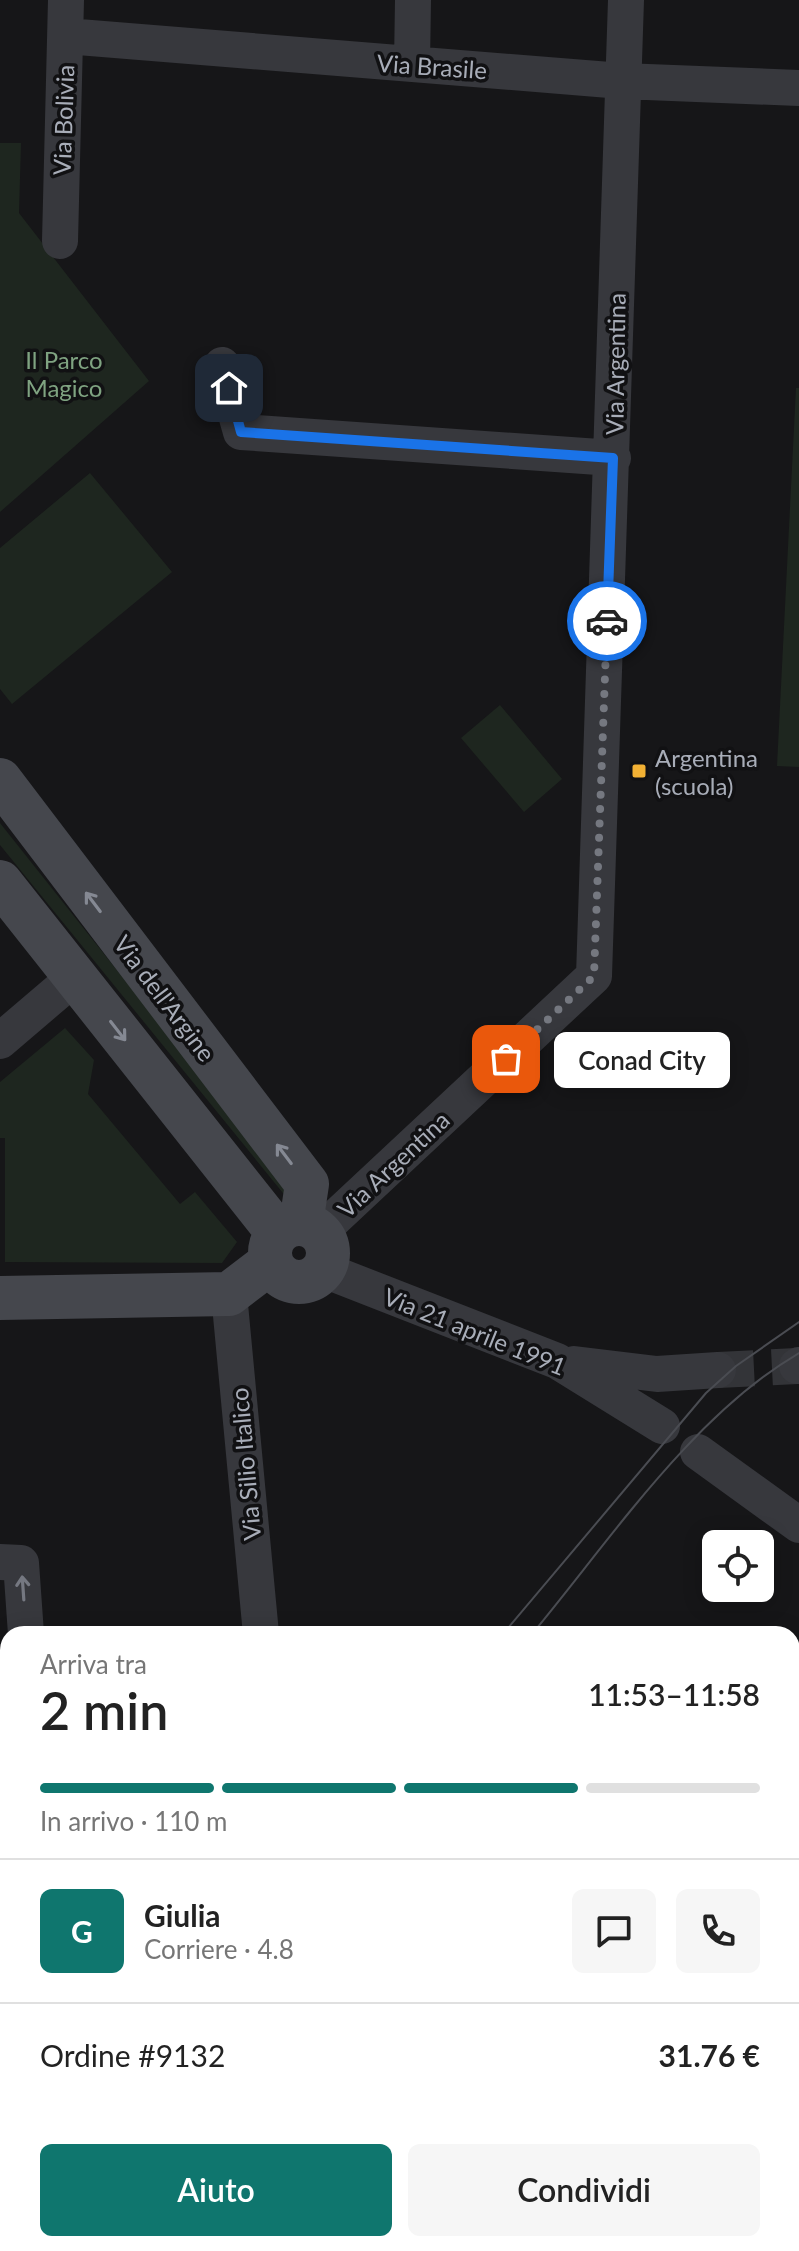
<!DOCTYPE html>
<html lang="it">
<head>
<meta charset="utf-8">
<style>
	:root { --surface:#fff; --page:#f6f6f6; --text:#222; --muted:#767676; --line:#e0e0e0; --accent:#0f766e }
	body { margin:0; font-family:Lato,sans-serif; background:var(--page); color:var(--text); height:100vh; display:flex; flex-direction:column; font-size:30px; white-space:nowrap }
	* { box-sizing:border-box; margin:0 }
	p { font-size:26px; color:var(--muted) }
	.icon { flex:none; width:44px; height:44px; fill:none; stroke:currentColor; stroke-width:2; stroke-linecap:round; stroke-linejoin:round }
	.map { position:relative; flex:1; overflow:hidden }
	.drawer { position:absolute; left:0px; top:1626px; width:800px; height:626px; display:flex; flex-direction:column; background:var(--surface); border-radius:24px 24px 0 0; box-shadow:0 4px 20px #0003 }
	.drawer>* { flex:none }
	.fabs { position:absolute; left:702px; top:1530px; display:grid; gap:16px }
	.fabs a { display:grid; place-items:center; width:72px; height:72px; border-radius:12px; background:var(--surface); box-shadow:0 4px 20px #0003; font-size:40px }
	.pin { position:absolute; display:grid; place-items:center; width:68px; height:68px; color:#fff; margin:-34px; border-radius:16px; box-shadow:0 4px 12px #0006 }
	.courier { position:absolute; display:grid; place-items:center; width:80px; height:80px; margin:-40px; border:6px solid #1a73e8; border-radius:50%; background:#fff; color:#222; box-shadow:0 2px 10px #0007 }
	.bubble { position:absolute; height:56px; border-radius:12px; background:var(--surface); box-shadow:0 4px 20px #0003; font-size:26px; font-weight:600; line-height:56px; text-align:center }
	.overview em { font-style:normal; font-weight:600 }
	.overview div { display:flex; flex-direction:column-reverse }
	.overview { display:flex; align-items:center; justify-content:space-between; height:136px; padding:0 40px }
	h1 { font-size:52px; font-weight:600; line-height:60px }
	.bar { display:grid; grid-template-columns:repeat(4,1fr); gap:12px 8px; align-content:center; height:96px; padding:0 40px }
	.bar i { height:10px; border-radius:6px; background:var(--line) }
	.bar .on { background:var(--accent) }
	.bar p { grid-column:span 4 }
	.line { display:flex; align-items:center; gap:20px; padding:0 40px; border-top:2px solid var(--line) }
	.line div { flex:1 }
	.round { display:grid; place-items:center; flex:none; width:84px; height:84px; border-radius:12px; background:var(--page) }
	.button { display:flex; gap:16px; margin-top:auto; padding:16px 40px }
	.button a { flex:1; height:92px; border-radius:12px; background:var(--accent); color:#fff; font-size:32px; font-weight:600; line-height:92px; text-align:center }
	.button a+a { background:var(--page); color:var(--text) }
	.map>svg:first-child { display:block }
</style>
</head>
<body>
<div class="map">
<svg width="799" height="2251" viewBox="0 0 799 2251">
	<rect width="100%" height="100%" fill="#161618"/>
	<path fill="#1e261f" d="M0,143H21L19,213L149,381L0,512Z
		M796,388H799V767L777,766Z
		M90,473L172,572L12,704L0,689V548Z
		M500,705L562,779L524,812L461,738Z
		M0,823L294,1193L287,1198L0,845Z
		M65,1028L94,1060L88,1094L180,1204L195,1192L237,1242L222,1263L5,1262V1138H0V1082Z
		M31,2244H144L142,2251H31Z"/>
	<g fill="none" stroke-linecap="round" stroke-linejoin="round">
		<path stroke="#333438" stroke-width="36" stroke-dasharray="36 18" stroke-linecap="butt" d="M718,1370L797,1366"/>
		<path stroke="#37383d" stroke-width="36" d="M66,36L622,81L799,88
			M412,64L413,0
			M60,241L66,0
			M222,365L241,432L613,458
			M0,1041L75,977
			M320,1232L594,976L626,0
			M324,1270L557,1361L662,1426
			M229,1294L261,1634
			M574,1364L657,1374L718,1370
			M797,1366L799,1365
			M698,1452L799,1525
			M0,1562L21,1563L26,1634
			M792,1883L799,1876
			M0,1938L8,1936
			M176,2251L179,2244
			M511,2251L515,2244"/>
		<path stroke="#45474d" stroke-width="44" d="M0,780L307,1184L301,1224
			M0,882L278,1233
			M270 1253a29 29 0 1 1 58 0a29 29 0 1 1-58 0Z
			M0,1298L229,1294L271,1262"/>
		<path stroke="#4a4c52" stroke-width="2" d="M503,1634L706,1393L736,1366L799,1322
			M532,1634C611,1539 692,1416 799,1353
			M215,2251L217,2244
			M240,2251L243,2244"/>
	</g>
	<defs><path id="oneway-shaft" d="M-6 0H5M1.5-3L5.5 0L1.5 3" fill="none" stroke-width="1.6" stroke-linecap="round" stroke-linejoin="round" transform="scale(2)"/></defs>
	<g stroke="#858993">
		<use href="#oneway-shaft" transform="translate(93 902) rotate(-127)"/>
		<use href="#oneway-shaft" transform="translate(118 1031) rotate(52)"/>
		<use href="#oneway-shaft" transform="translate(284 1154) rotate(-127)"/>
	</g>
	<use stroke="#757881" href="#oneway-shaft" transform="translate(23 1588) rotate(-94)"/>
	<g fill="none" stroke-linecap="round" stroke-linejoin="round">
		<path stroke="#757880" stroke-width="8" stroke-dasharray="0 14.4" d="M506,1059L594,976L607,621"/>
		<path stroke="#1a73e8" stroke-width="10" d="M229,388L241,432L613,458L607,621"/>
	</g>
	<rect fill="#f2b134" stroke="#111113" stroke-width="3" x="631" y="763" width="16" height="16" rx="4"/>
	<g text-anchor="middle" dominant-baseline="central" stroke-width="7" stroke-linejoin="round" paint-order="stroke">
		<g font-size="24" fill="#a8adb8" stroke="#111113">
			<text transform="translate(432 66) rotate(4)">Via Brasile</text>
			<text transform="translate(63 120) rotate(-88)">Via Bolivia</text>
			<text transform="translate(615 364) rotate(-89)">Via Argentina</text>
			<text transform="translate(165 998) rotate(53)">Via dell'Argine</text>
			<text transform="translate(393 1164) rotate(-43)">Via Argentina</text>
			<text transform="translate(475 1331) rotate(22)">Via 21 aprile 1991</text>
			<text transform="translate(245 1464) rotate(-95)">Via Silio Italico</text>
		</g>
		<g font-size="24" fill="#7fa381" stroke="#111113">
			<text x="64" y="359">Il Parco<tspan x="64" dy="28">Magico</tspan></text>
		</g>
		<g font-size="24" fill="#a8adb8" stroke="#111113" text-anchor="start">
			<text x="655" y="757">Argentina<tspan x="655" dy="28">(scuola)</tspan></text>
		</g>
	</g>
</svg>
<div class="fabs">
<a><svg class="icon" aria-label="locate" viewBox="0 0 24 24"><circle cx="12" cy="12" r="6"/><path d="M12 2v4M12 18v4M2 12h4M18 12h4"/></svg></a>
</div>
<div class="pin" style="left:506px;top:1059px;background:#ea580c"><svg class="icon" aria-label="bag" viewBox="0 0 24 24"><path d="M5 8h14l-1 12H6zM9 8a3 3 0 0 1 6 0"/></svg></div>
<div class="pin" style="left:229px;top:388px;background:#1f2937"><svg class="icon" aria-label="home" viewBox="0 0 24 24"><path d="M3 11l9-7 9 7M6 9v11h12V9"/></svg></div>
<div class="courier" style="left:607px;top:621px"><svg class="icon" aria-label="car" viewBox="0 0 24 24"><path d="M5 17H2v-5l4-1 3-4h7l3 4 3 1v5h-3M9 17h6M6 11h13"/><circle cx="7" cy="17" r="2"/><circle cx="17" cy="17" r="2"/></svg></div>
<div class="bubble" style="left:554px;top:1032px;width:176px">Conad City</div>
<section class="drawer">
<div class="overview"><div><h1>2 min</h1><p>Arriva tra</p></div><em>11:53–11:58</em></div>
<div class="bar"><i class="on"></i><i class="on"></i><i class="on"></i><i></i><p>In arrivo · 110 m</p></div>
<div class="line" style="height:144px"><b class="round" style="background:var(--accent);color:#fff">G</b><div><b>Giulia</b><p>Corriere · 4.8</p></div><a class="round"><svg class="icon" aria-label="chat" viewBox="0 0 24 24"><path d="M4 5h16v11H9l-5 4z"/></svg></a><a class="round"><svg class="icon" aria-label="phone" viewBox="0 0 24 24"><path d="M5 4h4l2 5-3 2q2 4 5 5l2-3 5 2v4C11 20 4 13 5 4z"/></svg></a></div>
<div class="line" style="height:104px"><div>Ordine #9132</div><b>31.76 €</b></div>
<div class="button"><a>Aiuto</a><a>Condividi</a></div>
</section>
</div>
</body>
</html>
